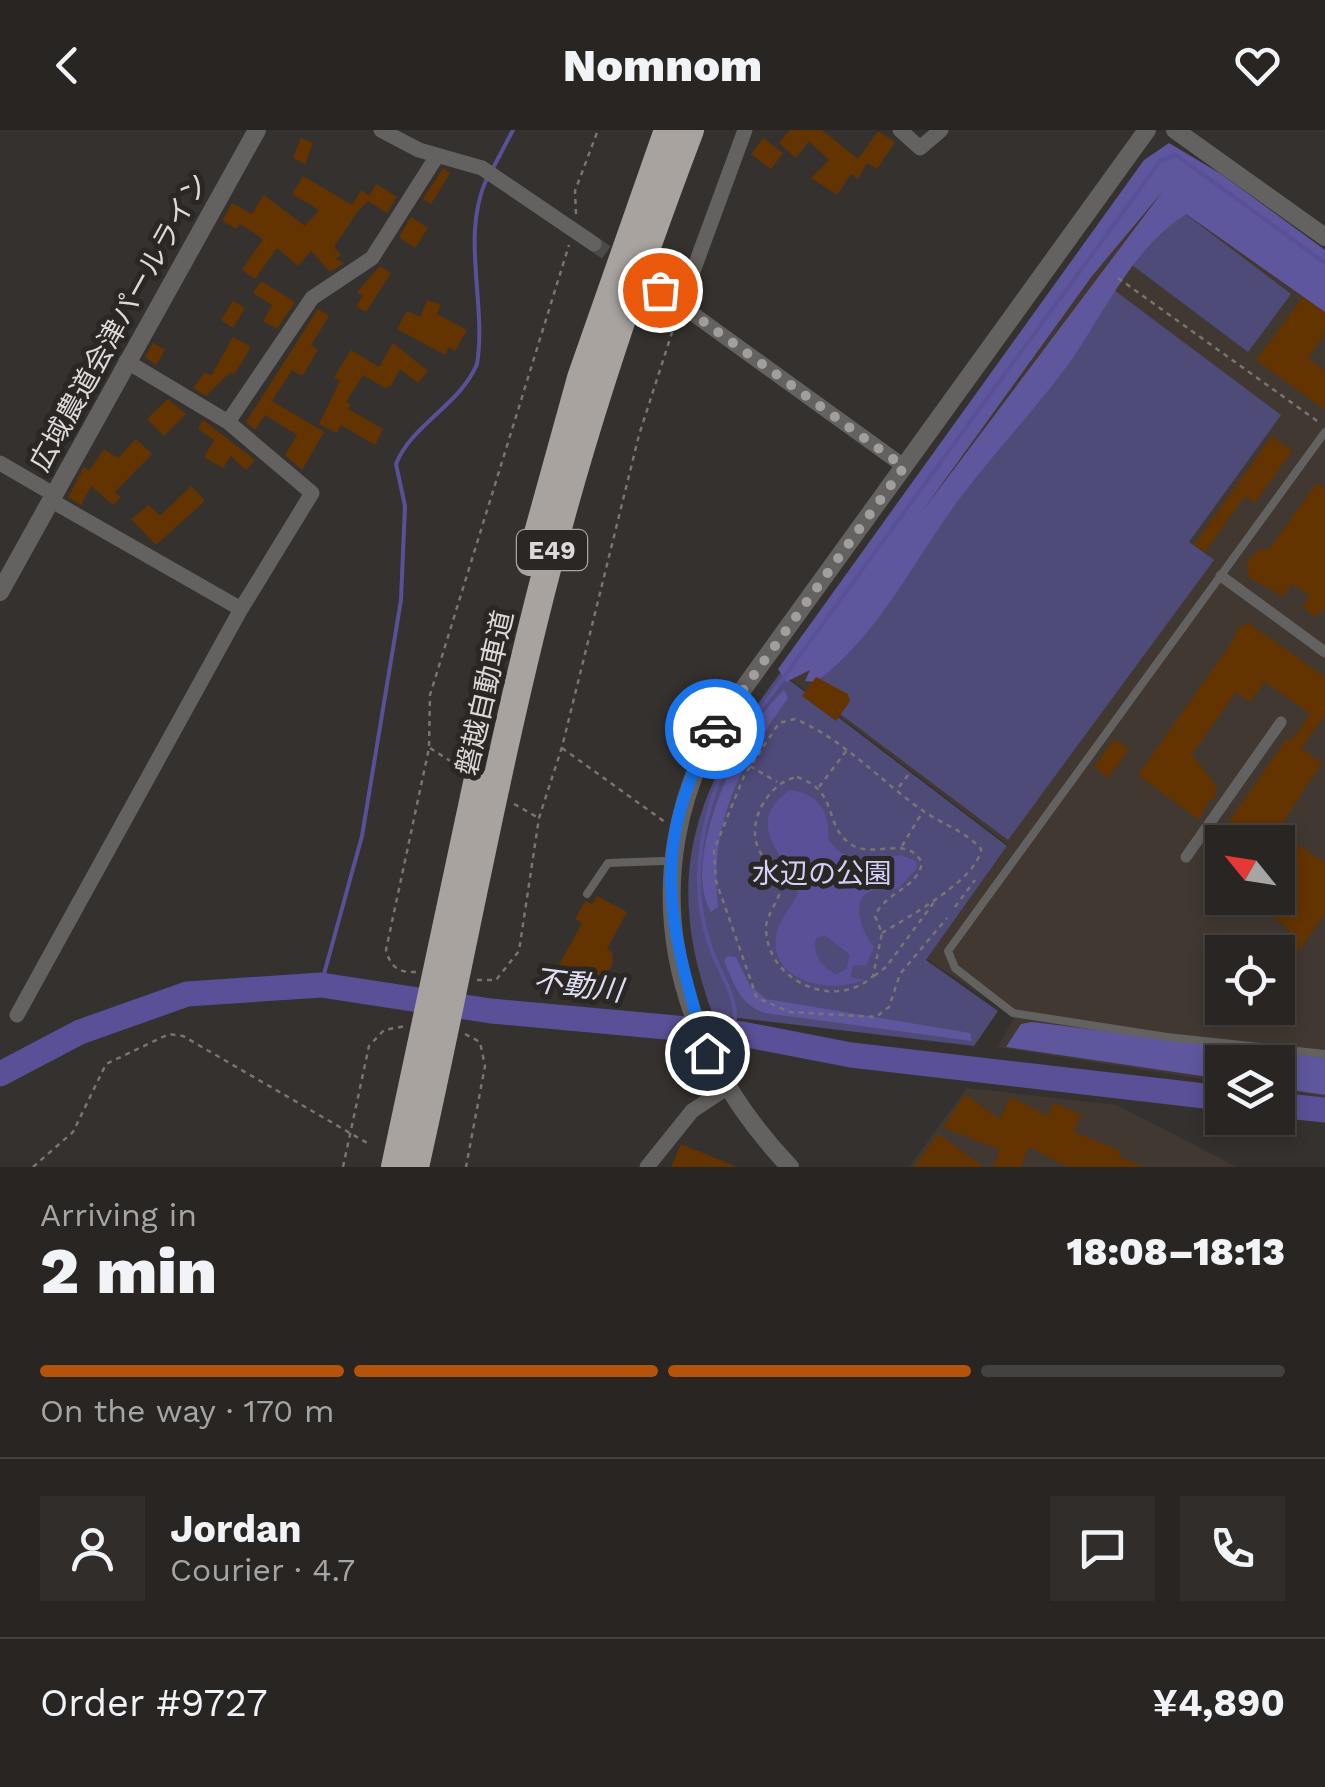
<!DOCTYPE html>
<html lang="en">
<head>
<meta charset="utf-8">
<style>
	:root { --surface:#282522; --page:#302d2a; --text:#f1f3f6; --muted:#a5a5a5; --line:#444240; --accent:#b45309 }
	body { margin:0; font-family:"Work Sans","Noto Sans JP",sans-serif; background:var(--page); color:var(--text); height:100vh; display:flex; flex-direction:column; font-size:38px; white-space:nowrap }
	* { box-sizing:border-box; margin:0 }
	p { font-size:32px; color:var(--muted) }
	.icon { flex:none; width:55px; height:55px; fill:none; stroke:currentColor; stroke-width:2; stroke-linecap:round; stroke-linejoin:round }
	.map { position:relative; height:1037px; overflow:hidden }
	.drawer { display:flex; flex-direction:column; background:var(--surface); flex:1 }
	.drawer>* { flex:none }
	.needle { width:65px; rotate:300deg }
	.fabs { position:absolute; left:1205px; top:695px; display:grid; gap:20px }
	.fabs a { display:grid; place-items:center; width:90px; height:90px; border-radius:0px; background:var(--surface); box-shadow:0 5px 15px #0003,0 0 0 2px var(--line); font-size:50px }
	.pin { position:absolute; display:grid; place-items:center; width:85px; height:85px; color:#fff; margin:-42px; border:5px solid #fff; border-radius:50%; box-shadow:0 2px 10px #0007 }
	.courier { position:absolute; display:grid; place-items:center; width:100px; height:100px; margin:-50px; border:8px solid #1a73e8; border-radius:50%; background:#fff; color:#222; box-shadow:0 2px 12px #0007 }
	.head em { font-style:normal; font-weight:800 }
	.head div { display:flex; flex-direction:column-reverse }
	.head { display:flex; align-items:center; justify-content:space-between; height:170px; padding:0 40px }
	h1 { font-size:65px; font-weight:800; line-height:75px }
	.bar { display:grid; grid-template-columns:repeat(4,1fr); gap:15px 10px; align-content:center; height:120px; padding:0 40px }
	.bar i { height:12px; border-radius:8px; background:var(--line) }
	.bar .on { background:var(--accent) }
	.bar p { grid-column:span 4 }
	.line { display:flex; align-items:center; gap:25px; padding:0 40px; border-top:2px solid var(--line) }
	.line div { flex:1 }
	.round { display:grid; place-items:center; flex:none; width:105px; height:105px; border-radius:0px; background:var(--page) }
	header { display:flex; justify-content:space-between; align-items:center; height:130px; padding:0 40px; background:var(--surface); font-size:45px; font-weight:800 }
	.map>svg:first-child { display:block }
</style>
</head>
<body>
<header><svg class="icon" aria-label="back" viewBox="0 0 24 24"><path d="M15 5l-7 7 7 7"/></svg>Nomnom<svg class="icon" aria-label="heart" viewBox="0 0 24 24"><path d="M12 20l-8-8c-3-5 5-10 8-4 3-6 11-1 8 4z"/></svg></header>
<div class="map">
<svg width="1325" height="1037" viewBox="0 0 1325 1037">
	<rect width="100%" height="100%" fill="#35312e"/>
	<path fill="#413831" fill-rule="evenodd" d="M1162,25L1325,143V968L1278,960V932H1222V952L997,917L1015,887L927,829L1008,715L780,541ZM1222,712H1278V768H1222ZM1222,822H1278V878H1222Z
		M967,958L1117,975L1237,1037H909Z"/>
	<path fill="#4f4b78" d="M1175,76L1291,164L1248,222L1132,135Z
		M1110,157L1281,285L1189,412L1214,430L1008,710L811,562Z
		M780,543L1007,716L926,830L998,881L974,916L713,885C661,746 695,658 780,543Z"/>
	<path fill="#5f579e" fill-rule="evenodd" d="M1169,13L1221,44L1325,120V182L1186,84C1132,119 1106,180 1070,232C1036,279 995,321 960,368C913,431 880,504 816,552L805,551L810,540L786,552L778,539L1144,30ZM1163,61L921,383L1092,146Z
		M784,560L788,568C740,635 709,692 718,777L711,782C679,729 742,597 784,560Z
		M727,826L736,827L749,854L766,869L970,903L972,911L765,883C740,875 734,854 724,831Z
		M1032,892L1325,928V965L1278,958V932H1222V949L1006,917L1021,894Z"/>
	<path fill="#595097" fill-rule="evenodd" d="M790,660C817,663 831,682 828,709L838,721L861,732L901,725L916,731L917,738L899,758C890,761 884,756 875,759C847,767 862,803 874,817L866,836L853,835L850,847L864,850C831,864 769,853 776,805C778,791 792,777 798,763C788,725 740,695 790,660ZM825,805L850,825L846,839L837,844C823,840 811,822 816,808Z"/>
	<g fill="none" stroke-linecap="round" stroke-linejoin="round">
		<path stroke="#595097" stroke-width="4" d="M492,40L513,0
			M321,855L362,706L401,470L405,376L396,334C412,294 460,275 477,234C487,173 460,106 487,48
			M733,906C741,867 723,853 711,818C686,750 703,685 730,621L1161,30L1176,25L1325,133"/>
		<path stroke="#595097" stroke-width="25" d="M0,944L80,902L187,864L321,855L491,881L742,904L851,925L1222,968
			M1278,975L1325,980"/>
	</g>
	<path fill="#643400" d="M790,0H822L858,29L878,1L895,12L877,39L867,33L858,49L851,44L837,65L811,48L829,30L809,11L796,28L779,13Z
		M301,8L313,13L305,34L293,28Z
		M763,8L783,23L771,39L751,24Z
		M443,38L450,43L431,74L423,69Z
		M303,46L352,75L361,60L369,66L376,54L397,67L387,83L368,71L358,81L334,117L341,125L336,129L344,133L330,142L311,121L298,136L277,118L255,149L242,140L263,109L240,94L237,99L222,91L232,73L252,84L264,65L305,96L319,80L292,64Z
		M411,87L428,98L415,118L399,107Z
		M380,136L391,143L366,182L356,176L363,166L357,162Z
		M261,151L295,172L277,199L263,191L272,175L253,163Z
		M1303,167L1325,183V204L1308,228L1325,241V280L1256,230Z
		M427,170L441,175L437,184L467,200L455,221L449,217L445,225L397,199L407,181L420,187Z
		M233,171L245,178L233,198L221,190Z
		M318,179L329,186L311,215L318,220L302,246L292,240L272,271L324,302L302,340L285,325L297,305L265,285L255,300L246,292Z
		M233,207L251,217L234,245L230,242L206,266L193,258L205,242L211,246Z
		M153,213L165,220L156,235L145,227Z
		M393,213L428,241L418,253L400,239L391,256L385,258L363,245L346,272L351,274L348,279L383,299L375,315L341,295L337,303L319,294L340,251L334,247L351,220L379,237Z
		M168,269L186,284L164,306L147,289Z
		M203,290L255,330L246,340L231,326L223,338L204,327L214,310L198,299Z
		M1272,306L1292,321L1255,373L1245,366L1205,422L1194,415Z
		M136,309L152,324L115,362L121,367L113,375L91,356L81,375L68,367L84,337L89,341L104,319L118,328Z
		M1317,353L1325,358V483L1321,480L1316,487L1302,477L1310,466L1292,454L1283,467L1249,447L1247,433L1256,421L1269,419Z
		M191,356L205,371L156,415L131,389L149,375L160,386Z
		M1247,492L1325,547V585L1301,618L1322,633L1283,692L1288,708L1325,733V784L1278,850V816L1290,799L1263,781L1269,771L1278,777V712H1215L1287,608L1291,611L1310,584L1265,552L1250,572L1236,562L1192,624L1216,656L1215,669L1209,670L1199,690L1138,645L1232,512L1240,495L1244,497Z
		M816,547L848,564L850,571L836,591L802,566Z
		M1114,609L1129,619L1108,648L1094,637Z
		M597,766L627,782L607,819L612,822L613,833L606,845L591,848L584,861L554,844L582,793L575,789L585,771L592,774Z
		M965,965L1000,989L1010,967L1048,986L1053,973L1081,984L1074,1002L1121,1021L1119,1027L1144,1037H1068L1029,1017L1021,1037H993L1000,1020L943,997Z
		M938,1004L984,1037H914Z
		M681,1014L737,1037H671Z"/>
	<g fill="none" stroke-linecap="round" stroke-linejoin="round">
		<path stroke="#4e4a48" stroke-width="15" stroke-dasharray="15 8" stroke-linecap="butt" d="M594,114L660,160"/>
		<path stroke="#787472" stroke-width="2.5" stroke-dasharray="5 5" stroke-linecap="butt" d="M576,84L575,61L598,0
			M1118,148L1320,293
			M430,618L458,636
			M562,618L665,692
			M750,636L777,652
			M797,647C839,661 823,693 849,713C872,731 907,703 922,733C917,759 885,762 875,786L882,803L873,846C836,881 768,852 766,800C765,785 780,771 781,756C778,738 762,731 757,715C748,688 770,652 797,647Z
			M819,657L847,620
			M899,657L909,644
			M514,674L537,687
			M902,716L923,681
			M955,777L975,750
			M882,803C908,787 978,749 981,719C966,701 941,694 922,680C879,650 845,610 795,589L779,593L744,646L714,720L716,751L757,868L790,882L876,887L889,877L900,844L947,788
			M416,842C398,843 390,836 386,820L429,618L430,565L569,115
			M874,846L886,837L935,771
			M477,850H496L519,821L539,688L562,617L639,305L677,187
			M465,904L480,912L485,936L466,1037
			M33,1037L73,1002L106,934L169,904L183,906L369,1014
			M343,1037L369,916L384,900L406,896"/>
		<path stroke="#646260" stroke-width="8" d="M1325,302L948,821L955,838L1013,883L1167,907L1325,924
			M587,764L608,733L663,731"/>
		<path stroke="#646260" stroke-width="11" d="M1221,446L1325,522
			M1186,727L1281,592"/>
		<path stroke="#646260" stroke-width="15" d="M381,0L419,20L482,38L594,114
			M900,0L920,18L941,0
			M660,160L905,337
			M681,174L745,0
			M228,292L312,168L372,128L437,26
			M0,333L55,365
			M52,371L241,479
			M17,885L241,479L312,363L228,292L126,231
			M647,1037L692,981L725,959"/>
		<path stroke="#646260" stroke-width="18" d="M1175,0L1325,107
			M0,462L257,0
			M790,1037C671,912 631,745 720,591L1147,0"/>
		<path stroke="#a8a39f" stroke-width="28" d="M530,432L581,248L668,0
			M395,1037L477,653
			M415,1037C462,828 499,616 555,409C592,270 639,134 690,0"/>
	</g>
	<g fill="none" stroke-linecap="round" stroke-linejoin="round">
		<path stroke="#a29e9c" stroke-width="10" stroke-dasharray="0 18" d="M660,160L904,337L715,599"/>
		<path stroke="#1a73e8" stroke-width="12" d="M707,923C671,798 645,722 715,599"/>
	</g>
	<g text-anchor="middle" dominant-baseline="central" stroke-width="10" stroke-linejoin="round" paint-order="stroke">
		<rect fill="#2b2724" stroke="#a7a4a2" stroke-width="2.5" x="517" y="400" width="70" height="40" rx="8"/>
		<g font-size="25" font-weight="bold" fill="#dcd9d8">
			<text x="552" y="420">E49</text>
		</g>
		<g font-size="28" fill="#dcd9d8" stroke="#2b2724">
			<text transform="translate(119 192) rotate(-61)">広域農道会津パールライン</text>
			<text transform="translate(485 563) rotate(-77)">磐越自動車道</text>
		</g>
		<g font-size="28" fill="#d3d1fa" stroke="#2b2724">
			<text x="822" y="743">水辺の公園</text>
		</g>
		<g font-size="30" font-style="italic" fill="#dfdef3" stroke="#2b2724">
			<text transform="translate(578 855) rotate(7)">不動川</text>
		</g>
	</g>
</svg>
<div class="fabs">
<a><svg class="needle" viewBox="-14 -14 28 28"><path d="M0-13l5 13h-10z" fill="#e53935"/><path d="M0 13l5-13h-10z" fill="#a5a5a5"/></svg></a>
<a><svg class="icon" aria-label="locate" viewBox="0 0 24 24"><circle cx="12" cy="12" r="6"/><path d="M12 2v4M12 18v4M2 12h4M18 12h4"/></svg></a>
<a><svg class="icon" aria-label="layers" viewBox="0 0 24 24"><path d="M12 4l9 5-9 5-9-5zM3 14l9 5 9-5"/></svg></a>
</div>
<div class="pin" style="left:660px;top:160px;background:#ea580c"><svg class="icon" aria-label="bag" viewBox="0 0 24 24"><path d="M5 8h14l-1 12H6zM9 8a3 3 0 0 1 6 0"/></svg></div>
<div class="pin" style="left:707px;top:923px;background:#1f2937"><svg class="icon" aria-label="home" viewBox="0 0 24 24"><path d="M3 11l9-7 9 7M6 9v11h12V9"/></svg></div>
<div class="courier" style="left:715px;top:599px"><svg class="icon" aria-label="car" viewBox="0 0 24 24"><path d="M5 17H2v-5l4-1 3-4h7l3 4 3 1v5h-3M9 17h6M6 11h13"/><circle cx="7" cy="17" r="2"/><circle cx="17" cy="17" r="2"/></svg></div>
</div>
<section class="drawer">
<div class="head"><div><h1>2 min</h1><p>Arriving in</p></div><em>18:08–18:13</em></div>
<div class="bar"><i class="on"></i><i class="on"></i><i class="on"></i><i></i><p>On the way · 170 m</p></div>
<div class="line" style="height:180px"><a class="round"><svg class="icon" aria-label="person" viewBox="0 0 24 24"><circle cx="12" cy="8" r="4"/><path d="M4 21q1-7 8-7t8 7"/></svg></a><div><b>Jordan</b><p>Courier · 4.7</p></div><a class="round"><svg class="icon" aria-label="chat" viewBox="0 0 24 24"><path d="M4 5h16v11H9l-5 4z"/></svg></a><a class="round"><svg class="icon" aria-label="phone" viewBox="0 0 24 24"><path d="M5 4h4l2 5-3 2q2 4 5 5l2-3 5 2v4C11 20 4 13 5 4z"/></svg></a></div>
<div class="line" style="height:130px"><div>Order #9727</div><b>¥4,890</b></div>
</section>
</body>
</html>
